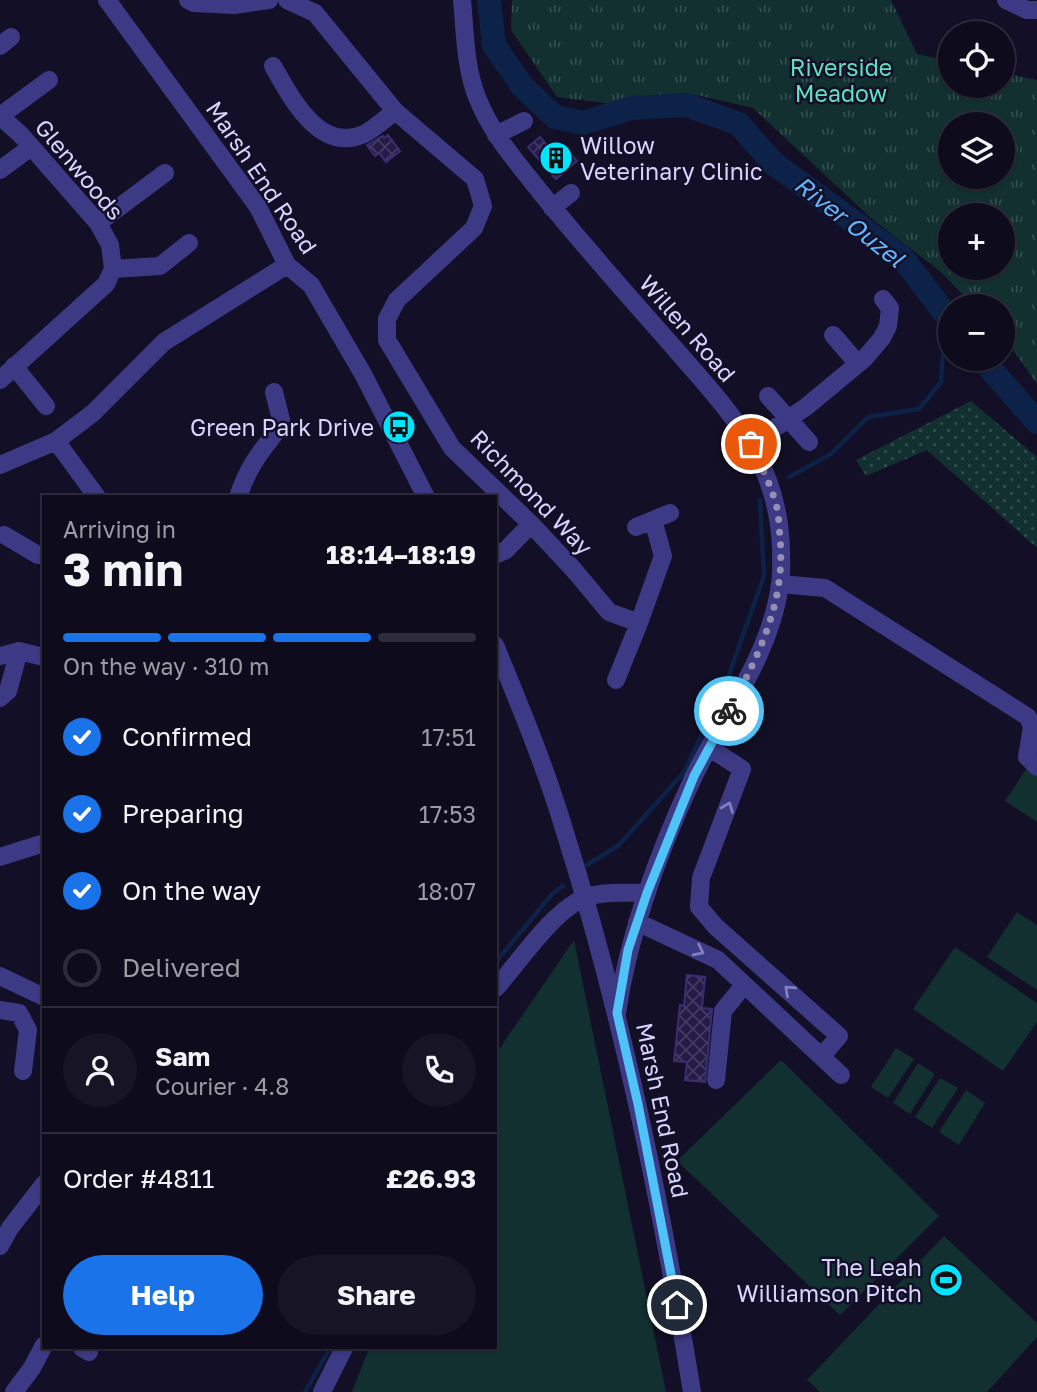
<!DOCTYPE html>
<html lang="en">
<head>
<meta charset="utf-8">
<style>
	:root { --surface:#0e0b1c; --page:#171425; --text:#f1f3f6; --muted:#9b9ba3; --line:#2e2b3b; --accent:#1a73e8 }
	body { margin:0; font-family:"Golos Text",sans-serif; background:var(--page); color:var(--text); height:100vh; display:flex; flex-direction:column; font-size:26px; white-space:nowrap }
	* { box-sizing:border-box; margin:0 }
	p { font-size:23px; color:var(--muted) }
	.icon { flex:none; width:38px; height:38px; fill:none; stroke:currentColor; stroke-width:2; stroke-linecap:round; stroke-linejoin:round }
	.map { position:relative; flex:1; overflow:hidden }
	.panel { position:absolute; left:42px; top:495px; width:455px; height:854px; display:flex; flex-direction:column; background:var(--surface); border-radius:0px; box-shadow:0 2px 5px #0004,0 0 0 2px var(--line) }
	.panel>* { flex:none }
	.fabs { position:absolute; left:938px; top:21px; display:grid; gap:14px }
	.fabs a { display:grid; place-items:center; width:77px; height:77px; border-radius:50%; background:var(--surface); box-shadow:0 2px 5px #0004,0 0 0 2px var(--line); font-size:35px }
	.pin { position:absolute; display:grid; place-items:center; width:60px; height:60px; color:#fff; margin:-30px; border:4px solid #fff; border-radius:50%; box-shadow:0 2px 7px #0007 }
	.courier { position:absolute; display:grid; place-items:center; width:70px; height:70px; margin:-35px; border:5px solid #4fc3f7; border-radius:50%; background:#fff; color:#222; box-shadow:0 2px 9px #0007 }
	.summary em { font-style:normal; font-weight:700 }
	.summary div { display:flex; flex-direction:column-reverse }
	.summary { display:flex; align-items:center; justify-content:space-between; height:119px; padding:0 21px }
	h1 { font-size:46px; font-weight:700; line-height:52px }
	.bar { display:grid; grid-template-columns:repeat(4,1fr); gap:10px 7px; align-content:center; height:84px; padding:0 21px }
	.bar i { height:9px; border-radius:5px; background:var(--line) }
	.bar .on { background:var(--accent) }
	.bar p { grid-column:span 4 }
	.line { display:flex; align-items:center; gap:18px; padding:0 21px; border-top:2px solid var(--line) }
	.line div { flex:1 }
	.round { display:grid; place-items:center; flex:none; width:74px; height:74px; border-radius:37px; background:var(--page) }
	ol { padding:0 21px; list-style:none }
	li { display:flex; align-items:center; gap:21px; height:77px }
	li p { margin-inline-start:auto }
	li .icon { padding:7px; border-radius:50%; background:var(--accent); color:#fff; stroke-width:4 }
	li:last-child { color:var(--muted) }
	li i { width:38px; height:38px; border:4px solid var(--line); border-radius:50% }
	.cta { display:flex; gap:14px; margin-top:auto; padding:14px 21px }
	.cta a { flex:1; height:80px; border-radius:42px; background:var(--accent); color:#fff; font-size:28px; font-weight:700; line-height:80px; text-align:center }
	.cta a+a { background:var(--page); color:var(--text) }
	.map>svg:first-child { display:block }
</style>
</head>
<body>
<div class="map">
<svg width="1037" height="1392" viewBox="0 0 1037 1392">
	<defs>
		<pattern id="park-tufts" width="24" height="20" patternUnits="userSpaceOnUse" patternTransform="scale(1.75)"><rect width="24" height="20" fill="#12302f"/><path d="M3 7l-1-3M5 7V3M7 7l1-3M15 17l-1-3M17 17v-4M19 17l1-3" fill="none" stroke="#344d4e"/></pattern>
		<pattern id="garden-dots" width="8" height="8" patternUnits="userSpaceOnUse" patternTransform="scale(1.75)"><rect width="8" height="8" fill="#12302f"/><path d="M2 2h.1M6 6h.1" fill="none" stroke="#344d4e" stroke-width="1.8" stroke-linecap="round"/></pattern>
		<pattern id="building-cross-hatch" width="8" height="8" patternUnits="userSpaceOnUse" patternTransform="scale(1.75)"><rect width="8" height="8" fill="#241b47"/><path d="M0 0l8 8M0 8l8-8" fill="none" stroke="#433b63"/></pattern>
	</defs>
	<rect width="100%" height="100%" fill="#130f26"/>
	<path fill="#12302f" d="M1029,765L1037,771V822L1005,801Z
		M1017,912L1037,925V990L987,957Z
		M574,940L666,1392H352L369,1348H495V1055Z
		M955,947L1037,1003V1022L1003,1071L913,1009Z
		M896,1048L914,1059L888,1098L871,1087Z
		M781,1060L939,1216L840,1315L677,1161Z
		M918,1063L935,1074L910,1114L893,1103Z
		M940,1078L958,1088L932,1128L915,1117Z
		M966,1090L985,1103L959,1145L939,1132Z
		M944,1236L1037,1323V1337L987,1392H820L807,1380Z"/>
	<path fill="url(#park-tufts)" fill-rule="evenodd" d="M512,0H891L917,54L950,61V86H1003V73L1037,80V384L1003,336V306H974L941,272L871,218L753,108L692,94L613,104L557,97L511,30ZM950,124H1003V177H950ZM950,215H1003V268H950Z"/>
	<path fill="url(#garden-dots)" d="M971,401L1037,457V548L927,450L866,476L856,460Z"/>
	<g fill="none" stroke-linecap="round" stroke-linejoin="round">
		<path stroke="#0c2248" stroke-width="4.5" d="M789,477L831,454L868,417L919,409L941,382L943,353L950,347
			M587,865L619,845L684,772L725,686L764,576L760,500
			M495,963L553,893L563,886
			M305,1392L330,1348"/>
		<path stroke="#0c2248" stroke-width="24" d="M489,0L494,45L522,86L555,117L583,123L631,108L687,105L739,124L773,163L902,257L950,320
			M982,359L1037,422"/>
	</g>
	<path fill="url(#building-cross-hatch)" stroke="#3b2d73" stroke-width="2" d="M388,135L400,151L386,162L379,153L375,156L367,145L383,136L384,138Z
		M540,137L555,155L561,150L565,153L568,151L577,161L556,179L528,147Z
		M687,975L705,977L702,1008L712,1009L705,1082L685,1080L687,1062L674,1061L680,1005L684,1006Z"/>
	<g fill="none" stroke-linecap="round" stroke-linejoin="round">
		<path stroke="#3d3a85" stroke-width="18" d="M107,0L258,207L287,265L311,285L363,374L426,497
			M188,0L194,3L234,5L269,0
			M287,0L315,13L395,111L475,179L483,206L474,228L397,300L387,319V340L452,448L531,524L574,570L609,612L639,623L663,556L653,520
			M462,0C465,31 465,67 477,97C489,128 509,153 530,179C576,238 627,294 676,350C702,380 731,411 751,445C770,477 780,513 781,549C781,561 782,573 780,584C771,655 723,715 693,778C658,853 629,932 617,1013
			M1006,0L1027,10H1037
			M0,46L11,37
			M273,66C291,97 319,154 364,134C374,129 385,119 395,111
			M496,135L524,121
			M0,170L31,147
			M552,208L571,193
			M98,223L165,173
			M113,269L160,266L189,243
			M833,335L858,364
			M14,366L46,406
			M0,380L106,284L113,269L110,245L98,223L21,135L0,116L49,80
			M768,396L809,442
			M56,441L97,497
			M751,444L806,407L865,358L882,338L888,326L890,308L883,299
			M0,465L56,441L93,413L164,342L287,265
			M238,497C250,462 261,452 282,424L274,392
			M636,527L670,513
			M4,535L38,555
			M495,555L506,550L531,524
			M780,584L825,588L1028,717L1032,727L1027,757L1037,767
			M495,645C520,706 545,766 564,829C622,1013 661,1202 692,1392
			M0,656L19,651L44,657
			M616,680L639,623
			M0,698L8,691L19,651
			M710,748L742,769L701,878L699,907L715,926L839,1036L822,1056
			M0,857L44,843
			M637,922L718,960L841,1075
			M0,976L44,997
			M495,989C519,963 554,908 587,897C605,891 628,893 647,893
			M0,1010L19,1013L28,1030L23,1071
			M716,1080L723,1011L744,985
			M0,1246L10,1228L44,1184
			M82,1348L89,1352
			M14,1392L32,1368L44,1345
			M322,1392L344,1348"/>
	</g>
	<defs><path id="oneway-chevron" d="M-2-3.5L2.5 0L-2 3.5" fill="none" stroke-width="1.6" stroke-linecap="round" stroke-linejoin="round" transform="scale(1.75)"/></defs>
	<g stroke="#837fbc">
		<use href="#oneway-chevron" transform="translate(728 807) rotate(-69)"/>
		<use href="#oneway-chevron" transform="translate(699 951) rotate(26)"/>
		<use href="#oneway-chevron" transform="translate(789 990) rotate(-138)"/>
	</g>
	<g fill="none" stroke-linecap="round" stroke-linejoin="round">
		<path stroke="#948fb3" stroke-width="7" stroke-dasharray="0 12.6" d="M729,711C759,655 786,601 780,537C779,526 779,515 776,504C770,483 760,464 751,444"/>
		<path stroke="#4fc3f7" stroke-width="9" d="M677,1305L638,1104L617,1013L628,950L647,893L694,776L729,711"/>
	</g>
	<defs>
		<symbol id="building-disc" viewBox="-11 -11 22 22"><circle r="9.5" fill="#00e5ff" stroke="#130f26"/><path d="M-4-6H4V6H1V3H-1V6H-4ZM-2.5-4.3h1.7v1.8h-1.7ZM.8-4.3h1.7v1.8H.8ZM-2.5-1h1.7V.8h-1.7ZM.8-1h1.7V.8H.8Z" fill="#111"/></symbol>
		<symbol id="bus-disc" viewBox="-11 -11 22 22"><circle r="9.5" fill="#00e5ff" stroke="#130f26"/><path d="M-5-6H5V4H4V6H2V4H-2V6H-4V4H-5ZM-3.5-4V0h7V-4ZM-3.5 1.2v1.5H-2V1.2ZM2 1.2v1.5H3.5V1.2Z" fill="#111"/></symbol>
		<symbol id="stadium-disc" viewBox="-11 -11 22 22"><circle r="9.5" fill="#00e5ff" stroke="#130f26"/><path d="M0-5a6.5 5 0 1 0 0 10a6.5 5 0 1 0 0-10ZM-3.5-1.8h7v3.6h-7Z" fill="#111"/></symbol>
	</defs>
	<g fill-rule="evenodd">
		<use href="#building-disc" x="537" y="139" width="38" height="38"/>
		<use href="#bus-disc" x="380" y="408" width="38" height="38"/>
		<use href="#stadium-disc" x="927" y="1261" width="38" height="38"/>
	</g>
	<g text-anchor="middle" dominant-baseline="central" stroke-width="5" stroke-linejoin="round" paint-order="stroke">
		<g font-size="23" fill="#5fe0c0" stroke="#130f26">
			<text x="841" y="67">Riverside<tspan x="841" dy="26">Meadow</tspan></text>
		</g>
		<g font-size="23" fill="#d9d4ff" stroke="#130f26" text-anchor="end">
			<text x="580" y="145" text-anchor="start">Willow<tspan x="580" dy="26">Veterinary Clinic</tspan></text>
			<text x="374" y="427">Green Park Drive</text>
			<text x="922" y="1267">The Leah<tspan x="922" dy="26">Williamson Pitch</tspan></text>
		</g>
		<g font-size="23" fill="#d9d4ff" stroke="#130f26">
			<text transform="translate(80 169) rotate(50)">Glenwoods</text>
			<text transform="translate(262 177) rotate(56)">Marsh End Road</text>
			<text transform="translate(688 328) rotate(49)">Willen Road</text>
			<text transform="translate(532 492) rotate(46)">Richmond Way</text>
			<text transform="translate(663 1110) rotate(78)">Marsh End Road</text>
		</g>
		<g font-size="24" font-style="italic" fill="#62b6ff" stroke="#130f26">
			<text transform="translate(850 221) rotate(38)">River Ouzel</text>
		</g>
	</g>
</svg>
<div class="fabs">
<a><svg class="icon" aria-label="locate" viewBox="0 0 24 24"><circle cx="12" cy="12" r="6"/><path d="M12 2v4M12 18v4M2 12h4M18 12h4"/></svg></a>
<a><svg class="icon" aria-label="layers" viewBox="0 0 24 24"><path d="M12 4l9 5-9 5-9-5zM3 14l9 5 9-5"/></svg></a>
<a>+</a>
<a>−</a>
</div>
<div class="pin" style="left:751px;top:444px;background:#ea580c"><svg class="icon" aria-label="bag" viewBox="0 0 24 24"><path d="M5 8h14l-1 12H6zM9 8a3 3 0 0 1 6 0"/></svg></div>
<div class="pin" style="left:677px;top:1305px;background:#1f2937"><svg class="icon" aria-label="home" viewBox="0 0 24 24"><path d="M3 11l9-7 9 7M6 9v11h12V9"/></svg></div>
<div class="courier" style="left:729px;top:711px"><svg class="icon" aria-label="bike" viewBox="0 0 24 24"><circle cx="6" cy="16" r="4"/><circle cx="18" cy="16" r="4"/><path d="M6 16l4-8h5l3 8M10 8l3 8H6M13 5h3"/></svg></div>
<section class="panel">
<div class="summary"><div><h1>3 min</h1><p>Arriving in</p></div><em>18:14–18:19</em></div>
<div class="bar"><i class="on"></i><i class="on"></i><i class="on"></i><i></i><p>On the way · 310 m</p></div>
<ol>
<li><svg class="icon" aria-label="check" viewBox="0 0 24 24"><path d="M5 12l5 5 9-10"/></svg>Confirmed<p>17:51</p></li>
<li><svg class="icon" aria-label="check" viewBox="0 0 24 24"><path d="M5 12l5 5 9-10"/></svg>Preparing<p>17:53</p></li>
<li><svg class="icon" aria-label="check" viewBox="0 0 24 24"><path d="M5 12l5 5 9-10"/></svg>On the way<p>18:07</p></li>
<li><i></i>Delivered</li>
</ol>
<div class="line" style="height:126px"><a class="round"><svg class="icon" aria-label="person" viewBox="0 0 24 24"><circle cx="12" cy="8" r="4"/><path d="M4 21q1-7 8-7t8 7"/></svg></a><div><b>Sam</b><p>Courier · 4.8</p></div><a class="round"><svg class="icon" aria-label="phone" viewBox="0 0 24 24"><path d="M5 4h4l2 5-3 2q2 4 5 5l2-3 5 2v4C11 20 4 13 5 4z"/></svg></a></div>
<div class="line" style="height:91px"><div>Order #4811</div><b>£26.93</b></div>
<div class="cta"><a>Help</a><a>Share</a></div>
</section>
</div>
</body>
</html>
